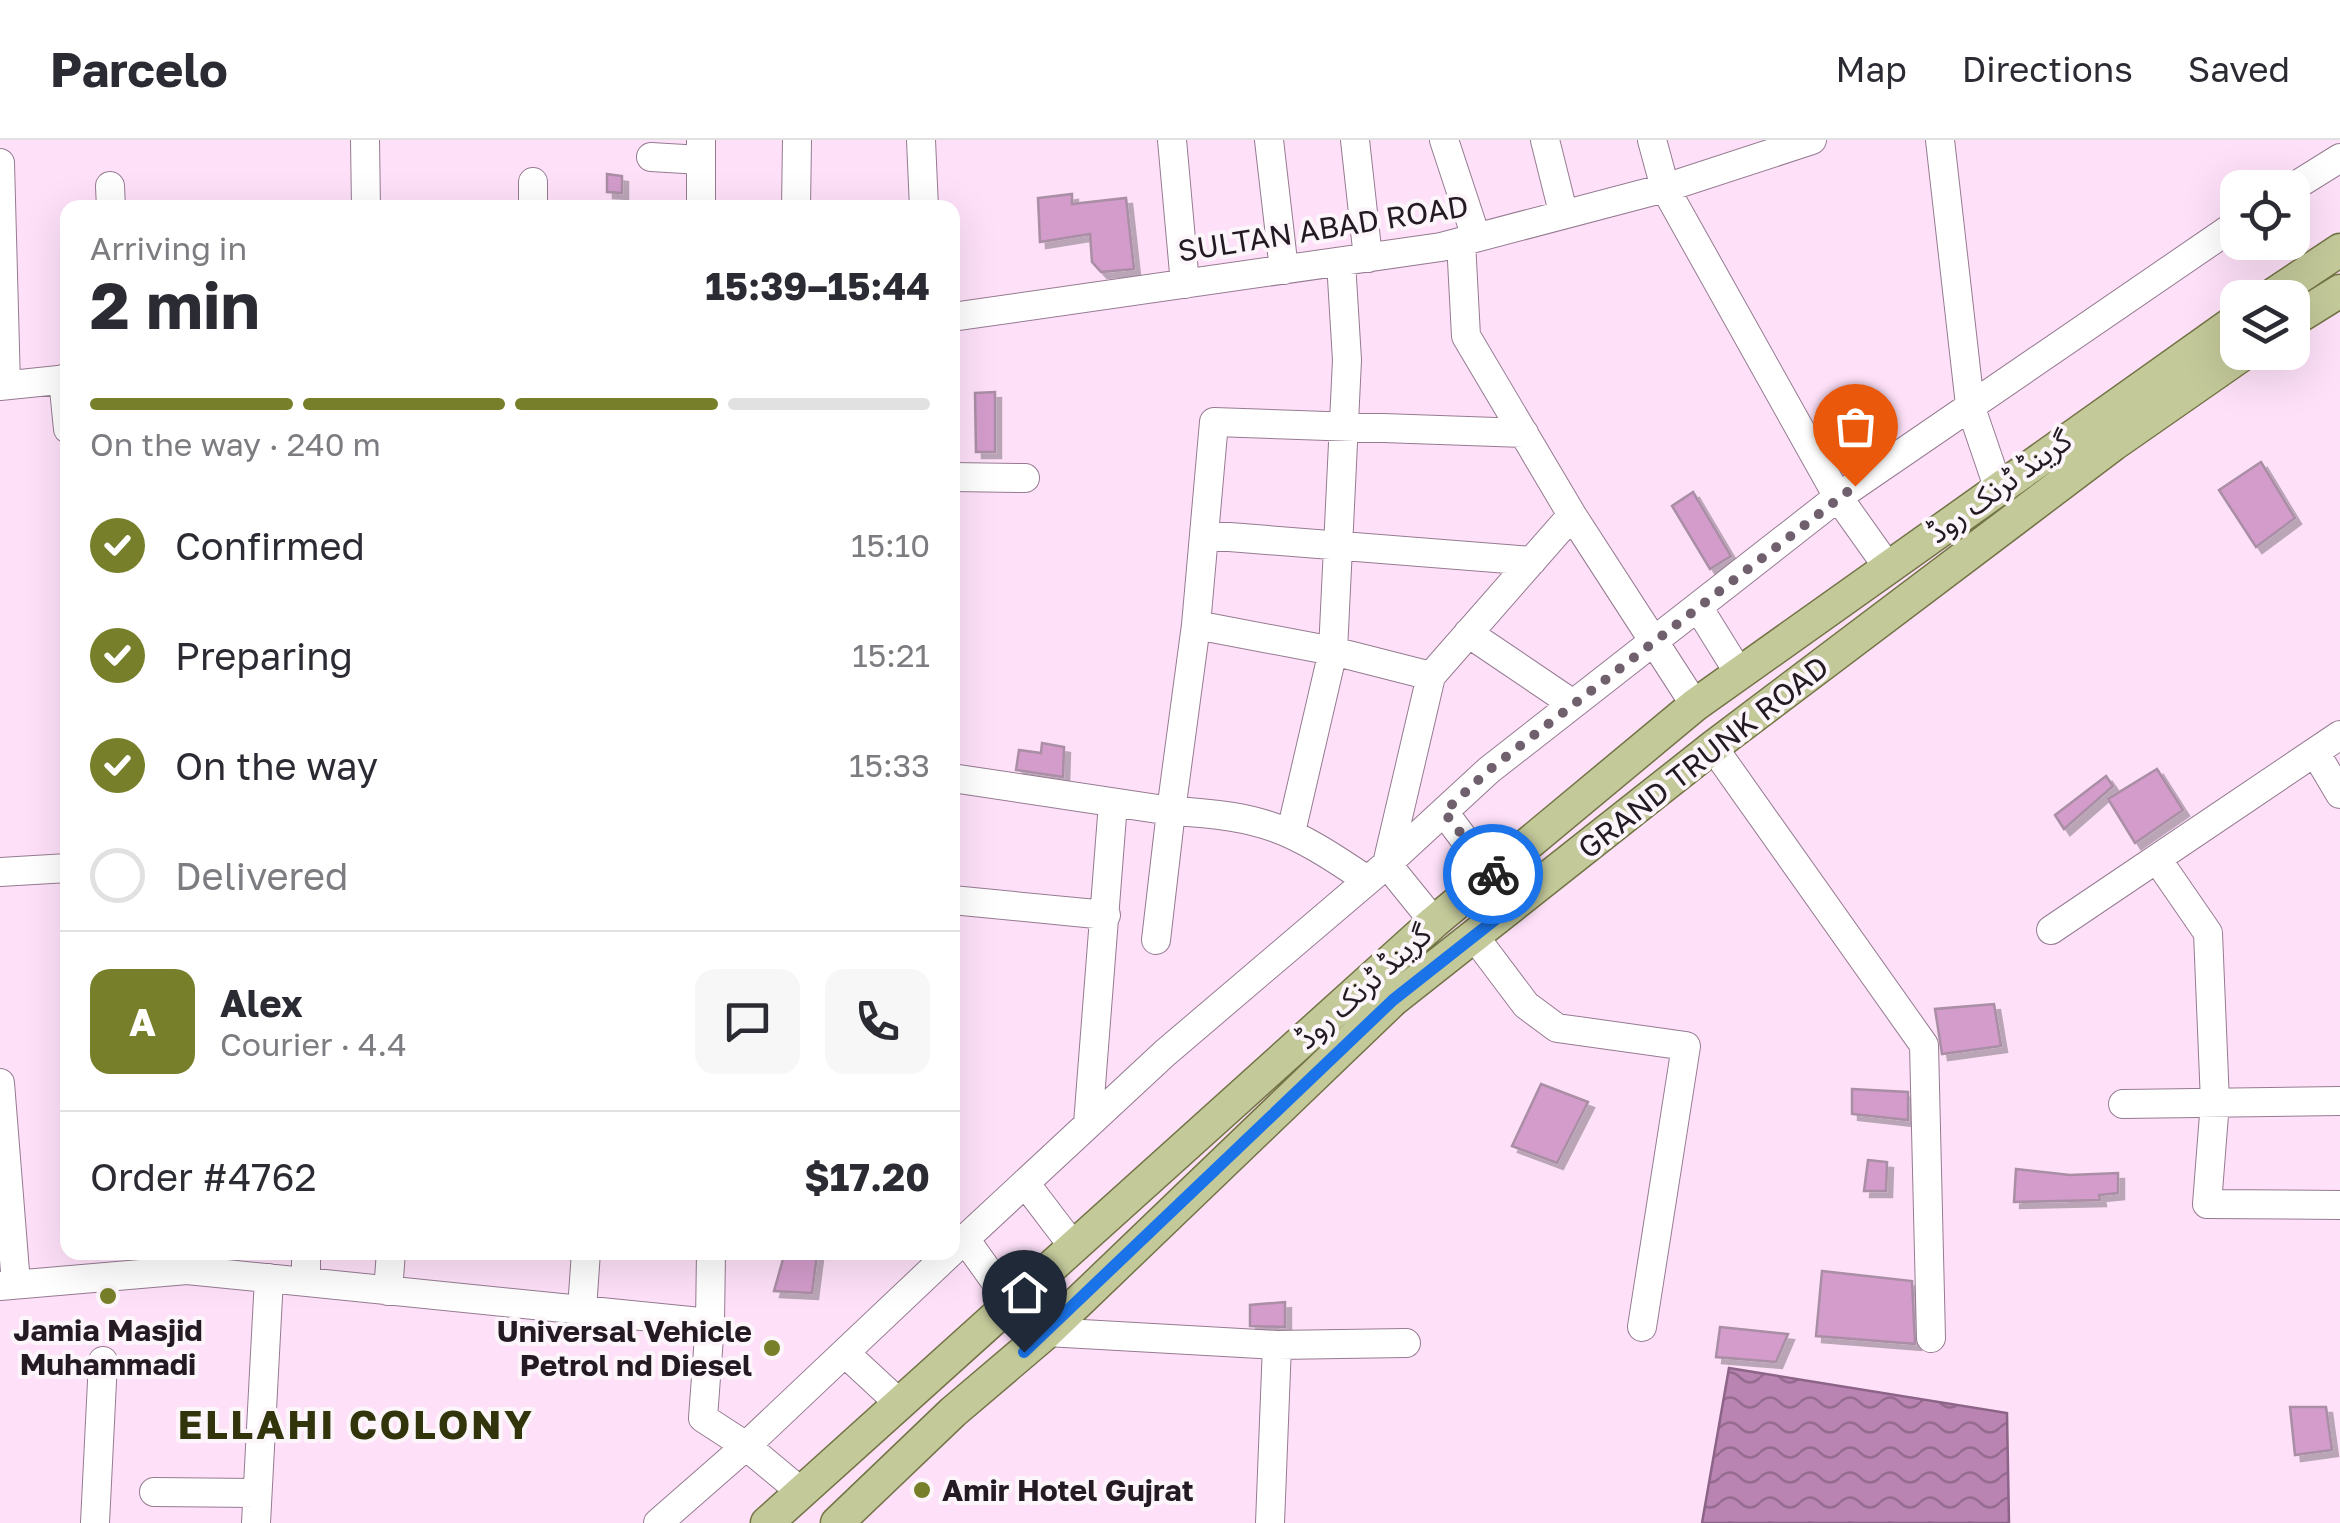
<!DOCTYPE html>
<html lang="en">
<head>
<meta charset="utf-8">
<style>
	:root { --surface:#fff; --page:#f7f7f7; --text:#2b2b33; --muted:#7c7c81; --line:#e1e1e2; --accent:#787f2a }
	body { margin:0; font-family:"Golos Text","Noto Sans Arabic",sans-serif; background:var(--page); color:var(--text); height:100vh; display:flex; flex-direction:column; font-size:38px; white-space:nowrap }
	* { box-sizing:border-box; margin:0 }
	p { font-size:32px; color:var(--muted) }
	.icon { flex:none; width:55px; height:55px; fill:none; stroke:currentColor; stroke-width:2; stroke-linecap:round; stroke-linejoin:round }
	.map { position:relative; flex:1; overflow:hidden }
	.sheet { position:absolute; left:60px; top:60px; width:900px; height:1060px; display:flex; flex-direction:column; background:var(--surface); border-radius:20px; box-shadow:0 10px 40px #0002 }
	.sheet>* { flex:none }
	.buttons { position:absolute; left:2220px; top:30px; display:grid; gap:20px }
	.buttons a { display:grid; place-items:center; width:90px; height:90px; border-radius:20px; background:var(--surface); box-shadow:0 10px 40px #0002; font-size:50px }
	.pin { position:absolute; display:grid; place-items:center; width:85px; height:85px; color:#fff; margin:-102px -42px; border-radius:50% 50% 50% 0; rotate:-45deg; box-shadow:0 0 10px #0007 }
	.pin .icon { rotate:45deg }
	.courier { position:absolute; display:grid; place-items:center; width:100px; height:100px; margin:-50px; border:8px solid #1a73e8; border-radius:50%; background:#fff; color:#222; box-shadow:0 2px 12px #0007 }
	.headline em { font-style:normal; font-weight:700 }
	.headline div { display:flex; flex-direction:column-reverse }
	.headline { display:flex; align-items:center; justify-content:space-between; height:170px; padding:0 30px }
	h1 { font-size:65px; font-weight:700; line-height:75px }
	.bar { display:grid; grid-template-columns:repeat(4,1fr); gap:15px 10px; align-content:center; height:120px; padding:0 30px }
	.bar i { height:12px; border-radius:8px; background:var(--line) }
	.bar .on { background:var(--accent) }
	.bar p { grid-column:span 4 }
	.line { display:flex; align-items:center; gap:25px; padding:0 30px; border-top:2px solid var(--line) }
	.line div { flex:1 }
	.round { display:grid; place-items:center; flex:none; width:105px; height:105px; border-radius:20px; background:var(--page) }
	ol { padding:0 30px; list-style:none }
	li { display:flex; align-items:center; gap:30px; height:110px }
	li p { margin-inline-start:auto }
	li .icon { padding:10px; border-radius:50%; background:var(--accent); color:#fff; stroke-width:4 }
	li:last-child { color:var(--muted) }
	li i { width:55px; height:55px; border:5px solid var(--line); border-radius:50% }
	header { display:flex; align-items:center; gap:60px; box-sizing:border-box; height:140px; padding:0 50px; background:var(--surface); border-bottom:2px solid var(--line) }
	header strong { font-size:48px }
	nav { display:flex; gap:55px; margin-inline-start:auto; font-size:35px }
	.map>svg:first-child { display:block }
</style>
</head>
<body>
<header>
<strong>Parcelo</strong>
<nav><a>Map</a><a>Directions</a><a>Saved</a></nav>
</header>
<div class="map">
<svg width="2340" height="1383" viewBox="0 0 2340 1383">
	<defs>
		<pattern id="water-waves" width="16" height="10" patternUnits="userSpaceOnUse" patternTransform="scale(2.5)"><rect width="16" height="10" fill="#b984b2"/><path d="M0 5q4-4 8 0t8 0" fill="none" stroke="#966b90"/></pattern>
		<filter id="shadow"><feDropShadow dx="6" dy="6" stdDeviation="0" flood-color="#0004"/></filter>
	</defs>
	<rect width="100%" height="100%" fill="#fee1f9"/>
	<path fill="url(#water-waves)" stroke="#8c6487" stroke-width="2.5" d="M1729,1228L2007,1273L2009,1383H1702Z"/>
	<path fill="#d39ccb" stroke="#a98ea5" stroke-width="2.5" filter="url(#shadow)" d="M607,34L622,36V53L607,52Z
		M1072,54V64L1126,58L1134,129L1101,132L1092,122L1090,94L1040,102L1038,58Z
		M995,252V312H976L975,253Z
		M2261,322L2295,378L2256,407L2219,350Z
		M1693,352L1731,416L1710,429L1672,366Z
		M1042,603L1064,607L1063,637L1016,630L1019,610L1041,613Z
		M2157,629L2183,670L2135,703L2108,659Z
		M2106,636L2113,646L2064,689L2055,675Z
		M1994,864L2001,906L1942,914L1935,869Z
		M1541,944L1588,962L1557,1023L1512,1006Z
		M1852,949L1908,952V980L1852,974Z
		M1868,1020L1887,1022L1886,1051H1864Z
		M2016,1029L2070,1035L2118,1033V1053L2099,1055L2100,1060L2014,1062Z
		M785,1112L817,1114L812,1153L774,1151Z
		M1822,1131L1912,1141L1915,1204L1816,1196Z
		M1285,1162V1187L1250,1186V1165Z
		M1720,1187L1788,1194L1776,1222L1716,1217Z
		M2290,1267H2326L2332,1310L2295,1315Z"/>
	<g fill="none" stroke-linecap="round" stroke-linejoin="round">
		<defs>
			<path id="minor" d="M365,0L366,68
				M701,0V68
				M921,0L924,68
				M1172,0L1185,144
				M1269,0L1284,130
				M1355,0L1368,118
				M1444,0L1476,97
				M1545,0L1563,72
				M1652,0L1665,48L1838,357L1887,426
				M1940,0L1970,265L1998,347
				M651,17L701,20
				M0,23L6,245
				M533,42V68
				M110,46L111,68
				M2292,48L2340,18
				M796,68L797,0
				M1461,102L1466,196L1572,375
				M1341,122L1347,220L1333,511L1196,485L1171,671C1265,676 1290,688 1367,740
				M952,177L1441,107L1665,48L1812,0
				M63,239L68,289
				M0,246L68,239
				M952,337L1025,338
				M1204,395L1532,421
				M1698,467L1739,533
				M1196,485L1214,282L1524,293
				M1468,493L1573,564
				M1713,607L1924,905L1931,1198
				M2315,612L2340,654
				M952,638L1171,671L1156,800
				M1444,672L1491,735
				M1291,692L1333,511L1431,536
				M2157,719L2208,793L2215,962L2207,1064L2340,1065
				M0,732L68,728
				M952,760L1106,775
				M1434,782L1387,724L1431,536L1572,375L1695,565
				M2051,790L2340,595
				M1474,796L1526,865L1557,888L1686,906L1642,1187
				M0,943L16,1144
				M2123,964L2340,961
				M1088,984L1113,663
				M1025,1043L1073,1106
				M965,1099L1010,1162
				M952,1111L1165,913L1387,724L1489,630L1838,357L2238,83
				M306,1112V1141
				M0,1146L187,1130L710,1183L703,1278L746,1306L800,1351
				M388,1151L391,1112
				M582,1169L586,1112
				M710,1183L711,1112
				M1047,1192L1277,1205L1406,1203
				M845,1213L899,1263
				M154,1352L257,1353
				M95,1383L103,1221
				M256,1383L269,1138
				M658,1383L746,1306L951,1112
				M1270,1383L1277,1205"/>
			<path id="major" d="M2268,158L2340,110
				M2292,181L2340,151
				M767,1383L1434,782L1695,565L2238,179
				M837,1383L953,1272L1047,1192L1393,860L1713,607L2114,304L2246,212"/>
		</defs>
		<use href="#minor" stroke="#957b91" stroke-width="30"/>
		<use href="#major" stroke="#737445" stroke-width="35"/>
		<use href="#minor" stroke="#fff" stroke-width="28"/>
		<use href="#major" stroke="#c4c99a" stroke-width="32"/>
	</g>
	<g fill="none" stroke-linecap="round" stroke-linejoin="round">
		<path stroke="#70606e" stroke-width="10" stroke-dasharray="0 18" d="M1493,734L1444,672L1489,630L1855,346"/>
		<path stroke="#1a73e8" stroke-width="12" d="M1024,1212L1393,860L1521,759L1498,729L1493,734"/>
	</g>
	<g fill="#787f2a" stroke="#fcf6fb" stroke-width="4">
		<circle cx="108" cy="1156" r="10"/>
		<circle cx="772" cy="1208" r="10"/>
		<circle cx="922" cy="1350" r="10"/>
	</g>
	<g text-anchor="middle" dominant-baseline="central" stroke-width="8" stroke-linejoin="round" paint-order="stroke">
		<g font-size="30" fill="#241a23" stroke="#fcf6fb">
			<text transform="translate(1323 88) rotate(-9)">SULTAN ABAD ROAD</text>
			<text transform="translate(1999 346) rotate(-36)">گرینڈ ٹرنک روڈ</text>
			<text transform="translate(1703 617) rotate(-38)">GRAND TRUNK ROAD</text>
			<text transform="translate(1363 846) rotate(-42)">گرینڈ ٹرنک روڈ</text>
		</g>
		<g font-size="30" font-weight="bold" fill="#241a23" stroke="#fcf6fb">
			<text x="108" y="1190">Jamia Masjid<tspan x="108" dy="34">Muhammadi</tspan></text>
			<text x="752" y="1191" text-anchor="end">Universal Vehicle<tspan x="752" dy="34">Petrol nd Diesel</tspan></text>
			<text x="942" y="1350" text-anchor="start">Amir Hotel Gujrat</text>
		</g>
		<g font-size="40" font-weight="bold" letter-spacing="2.5" fill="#32350c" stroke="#fcf6fb">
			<text x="356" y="1284">ELLAHI COLONY</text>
		</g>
	</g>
</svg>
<div class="buttons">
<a><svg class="icon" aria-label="locate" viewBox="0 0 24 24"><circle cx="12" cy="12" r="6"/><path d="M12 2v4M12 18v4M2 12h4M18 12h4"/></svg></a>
<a><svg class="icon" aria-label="layers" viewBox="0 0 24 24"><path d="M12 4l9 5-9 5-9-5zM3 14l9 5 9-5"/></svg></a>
</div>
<div class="pin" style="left:1855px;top:346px;background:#ea580c"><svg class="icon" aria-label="bag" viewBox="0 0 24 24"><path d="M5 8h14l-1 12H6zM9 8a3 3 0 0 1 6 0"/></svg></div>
<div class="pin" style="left:1024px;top:1212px;background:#1f2937"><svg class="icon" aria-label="home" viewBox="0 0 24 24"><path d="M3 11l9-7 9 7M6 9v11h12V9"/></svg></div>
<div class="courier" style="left:1493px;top:734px"><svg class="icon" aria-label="bike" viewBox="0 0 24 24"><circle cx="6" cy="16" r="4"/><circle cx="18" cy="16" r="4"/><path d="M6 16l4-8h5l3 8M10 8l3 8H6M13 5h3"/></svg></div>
<section class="sheet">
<div class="headline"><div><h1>2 min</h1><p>Arriving in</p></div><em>15:39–15:44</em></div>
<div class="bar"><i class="on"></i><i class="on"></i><i class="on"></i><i></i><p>On the way · 240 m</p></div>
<ol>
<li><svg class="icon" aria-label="check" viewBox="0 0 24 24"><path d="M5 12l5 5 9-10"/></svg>Confirmed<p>15:10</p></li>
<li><svg class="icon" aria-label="check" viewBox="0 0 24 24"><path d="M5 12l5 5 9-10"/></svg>Preparing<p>15:21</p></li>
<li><svg class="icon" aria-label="check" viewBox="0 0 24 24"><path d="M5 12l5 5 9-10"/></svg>On the way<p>15:33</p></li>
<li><i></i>Delivered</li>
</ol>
<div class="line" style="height:180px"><b class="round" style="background:var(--accent);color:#fff">A</b><div><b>Alex</b><p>Courier · 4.4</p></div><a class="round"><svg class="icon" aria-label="chat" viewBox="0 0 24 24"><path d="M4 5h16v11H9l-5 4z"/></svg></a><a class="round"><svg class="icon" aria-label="phone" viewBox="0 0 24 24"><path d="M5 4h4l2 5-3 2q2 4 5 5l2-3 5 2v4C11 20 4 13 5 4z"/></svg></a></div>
<div class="line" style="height:130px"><div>Order #4762</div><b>$17.20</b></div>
</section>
</div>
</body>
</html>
